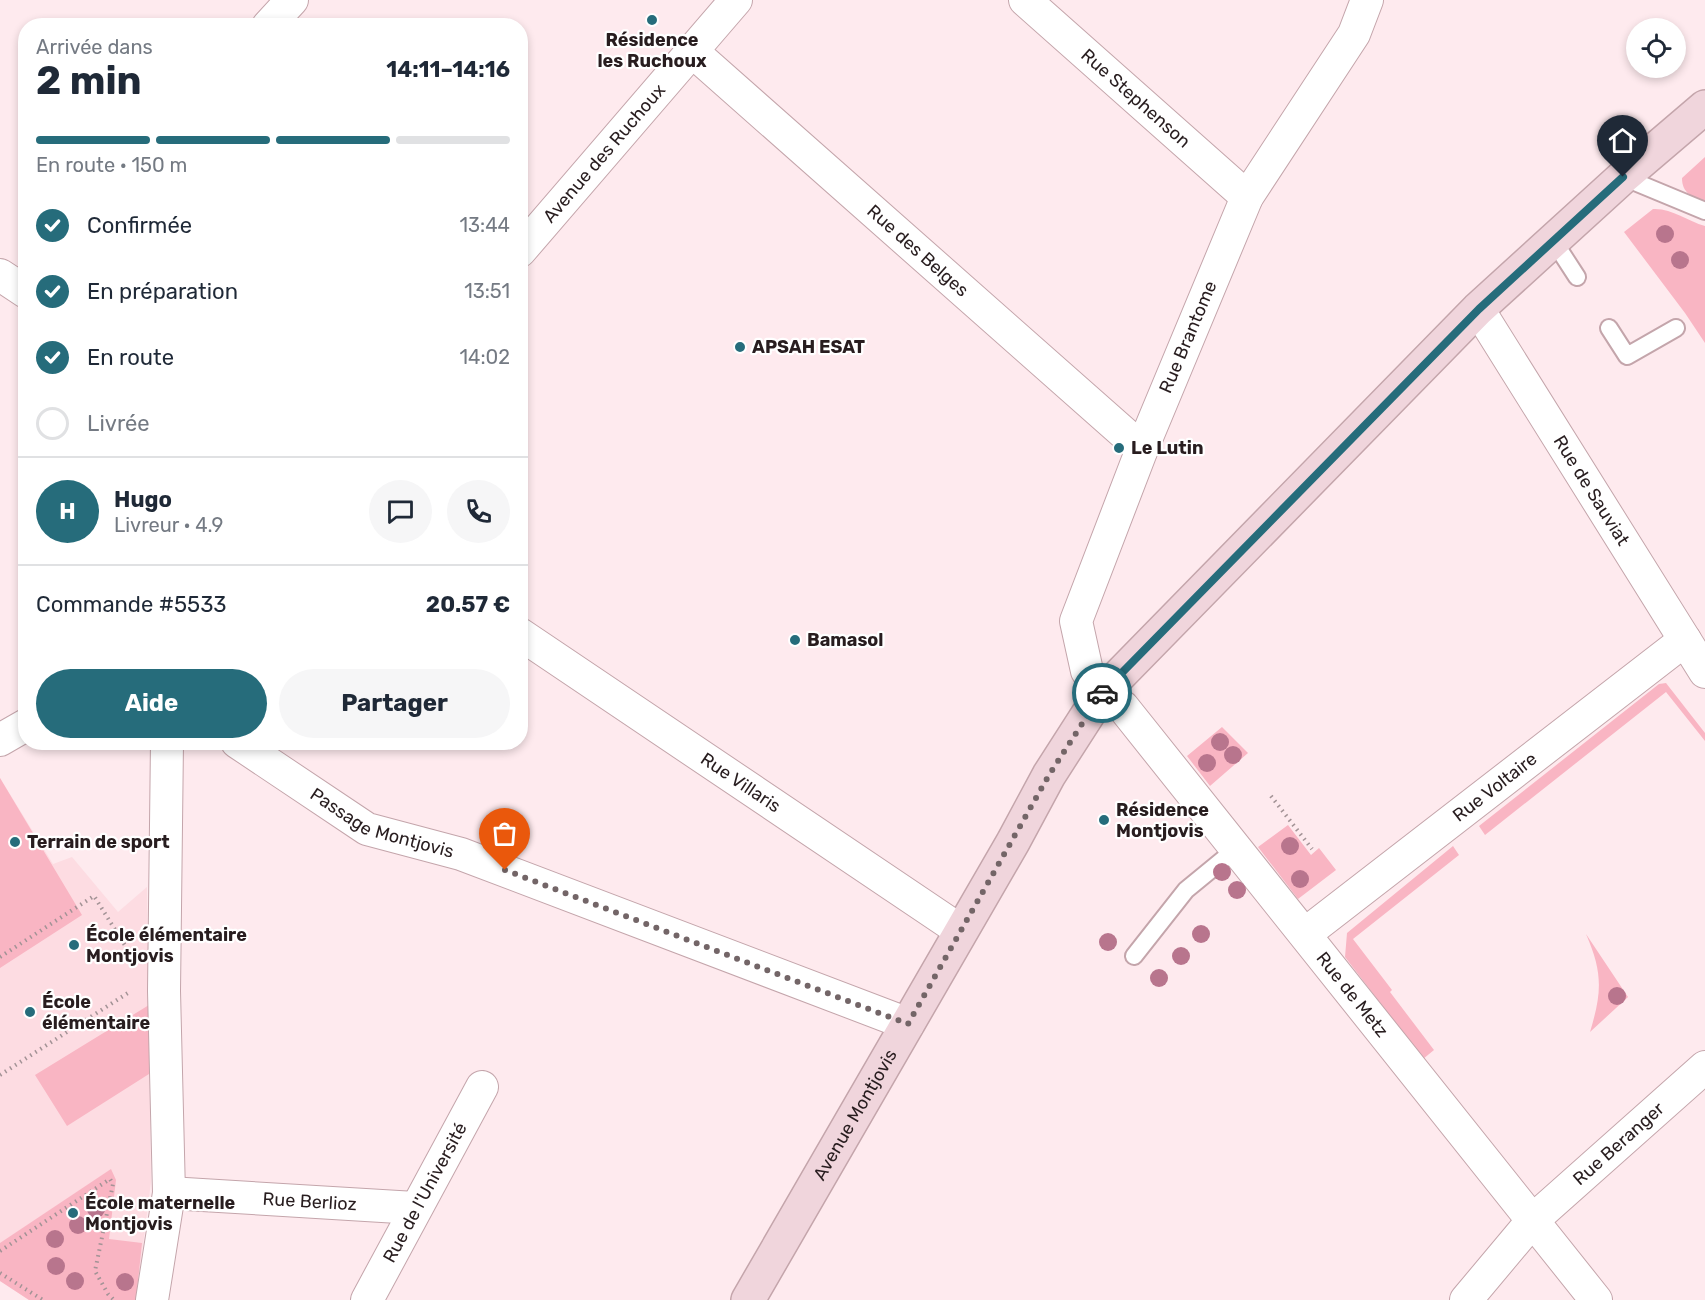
<!DOCTYPE html>
<html lang="fr">
<head>
<meta charset="utf-8">
<style>
	:root { --surface:#fff; --page:#f6f6f7; --text:#1f2937; --muted:#747a83; --line:#e0e1e3; --accent:#266c7b }
	body { margin:0; font-family:Rubik,sans-serif; background:var(--page); color:var(--text); height:100vh; display:flex; flex-direction:column; font-size:22px; white-space:nowrap }
	* { box-sizing:border-box; margin:0 }
	p { font-size:20px; color:var(--muted) }
	.icon { flex:none; width:33px; height:33px; fill:none; stroke:currentColor; stroke-width:2; stroke-linecap:round; stroke-linejoin:round }
	.map { position:relative; flex:1; overflow:hidden }
	.side { position:absolute; left:18px; top:18px; width:510px; height:732px; display:flex; flex-direction:column; background:var(--surface); border-radius:24px; box-shadow:0 3px 9px #0003 }
	.side>* { flex:none }
	.buttons { position:absolute; left:1626px; top:18px; display:grid; gap:12px }
	.buttons a { display:grid; place-items:center; width:60px; height:60px; border-radius:50%; background:var(--surface); box-shadow:0 3px 9px #0003; font-size:30px }
	.pin { position:absolute; display:grid; place-items:center; width:51px; height:51px; color:#fff; margin:-62px -26px; border-radius:50% 50% 50% 0; rotate:-45deg; box-shadow:0 0 6px #0007 }
	.pin .icon { rotate:45deg }
	.courier { position:absolute; display:grid; place-items:center; width:60px; height:60px; margin:-30px; border:4px solid #266c7b; border-radius:50%; background:#fff; color:#222; box-shadow:0 2px 8px #0007 }
	.overview em { font-style:normal; font-weight:700 }
	.overview div { display:flex; flex-direction:column-reverse }
	.overview { display:flex; align-items:center; justify-content:space-between; height:102px; padding:0 18px }
	h1 { font-size:39px; font-weight:700; line-height:45px }
	.bar { display:grid; grid-template-columns:repeat(4,1fr); gap:9px 6px; align-content:center; height:72px; padding:0 18px }
	.bar i { height:8px; border-radius:4px; background:var(--line) }
	.bar .current { background:var(--accent) }
	.bar p { grid-column:span 4 }
	.line { display:flex; align-items:center; gap:15px; padding:0 18px; border-top:2px solid var(--line) }
	.line div { flex:1 }
	.round { display:grid; place-items:center; flex:none; width:63px; height:63px; border-radius:32px; background:var(--page) }
	ol { padding:0 18px; list-style:none }
	li { display:flex; align-items:center; gap:18px; height:66px }
	li p { margin-inline-start:auto }
	li .icon { padding:6px; border-radius:50%; background:var(--accent); color:#fff; stroke-width:4 }
	li:last-child { color:var(--muted) }
	li i { width:33px; height:33px; border:3px solid var(--line); border-radius:50% }
	.button { display:flex; gap:12px; margin-top:auto; padding:12px 18px }
	.button a { flex:1; height:69px; border-radius:36px; background:var(--accent); color:#fff; font-size:24px; font-weight:700; line-height:69px; text-align:center }
	.button a+a { background:var(--page); color:var(--text) }
	.map>svg:first-child { display:block }
</style>
</head>
<body>
<div class="map">
<svg width="1705" height="1300" viewBox="0 0 1705 1300">
	<rect width="100%" height="100%" fill="#feeaee"/>
	<path fill="#fddce2" d="M0,778L53,864L72,857L118,912L147,887L151,1182L136,1300H29L0,1281Z"/>
	<path fill="#f9b5c3" d="M1705,157V202C1692,197 1682,193 1682,178Z
		M1653,209C1672,208 1687,221 1705,226V343L1685,313L1624,232Z
		M1666,683L1705,733V741L1666,692L1485,835L1479,826L1659,684Z
		M1222,727L1248,753L1210,786L1187,756Z
		M0,778L82,915L0,968Z
		M1288,825L1311,855L1319,848L1336,870L1298,899L1258,847Z
		M1453,846L1459,855L1353,939L1392,990L1390,992L1434,1050L1423,1059L1345,957L1347,933Z
		M1586,934L1628,997L1590,1032C1602,992 1603,973 1586,934Z
		M149,1005V1074L67,1126L35,1075Z
		M111,1169L116,1180L109,1239L142,1243L136,1300H29L0,1281V1243Z"/>
	<g fill="none" stroke-linecap="round" stroke-linejoin="round">
		<defs>
			<path id="lane" d="M1623,177L1705,211
				M1553,240L1577,277
				M1609,328L1627,356L1676,328
				M1134,956L1186,890L1236,849"/>
			<g id="street">
				<path id="s1" d="M1025,0L1247,197"/>
				<path id="s2" d="M1367,0L1354,34L1247,197L1142,449L1076,621L1087,671L1101,694L1123,707L1596,1300"/>
				<path d="M268,26L292,0"/>
				<path id="s3" d="M693,52L1142,449"/>
				<path id="s4" d="M520,251L736,0"/>
				<path d="M0,275L26,292"/>
				<path id="s5" d="M1478,309L1705,672"/>
				<path id="s6" d="M520,634L961,931"/>
				<path d="M0,740L26,725"/>
				<path id="s7" d="M237,742L367,829L461,854L908,1024"/>
				<path id="s8" d="M1305,934L1685,640"/>
				<path id="s9" d="M169,1193L415,1208"/>
				<path d="M152,1300L169,1193L164,991L167,742"/>
				<path id="s10" d="M367,1300L482,1087"/>
				<path id="s11" d="M1466,1300L1533,1220L1705,1067"/>
			</g>
			<g id="secondary">
				<path id="s12" d="M748,1300L1013,842L1049,775L1101,694L1478,309L1623,177L1705,107"/>
			</g>
		</defs>
		<use href="#lane" stroke="#c4a5ab" stroke-width="20"/>
		<use href="#street" stroke="#c4a5ab" stroke-width="34"/>
		<use href="#secondary" stroke="#c4a5ab" stroke-width="36"/>
		<path stroke="#a39396" stroke-width="4" stroke-dasharray="1.5 4.5" stroke-linecap="butt" d="M1271,796L1312,849
			M0,957L94,896L131,955
			M0,1075L131,991
			M0,1251L110,1179L113,1184L95,1271L108,1294L114,1300
			M0,1273L43,1300"/>
		<use href="#lane" stroke="#fff" stroke-width="16"/>
		<use href="#street" stroke="#fff" stroke-width="32"/>
		<use href="#secondary" stroke="#f0d5dc" stroke-width="33"/>
	</g>
	<g fill="#b8758d">
		<circle cx="1665" cy="234" r="9"/>
		<circle cx="1680" cy="260" r="9"/>
		<circle cx="1220" cy="742" r="9"/>
		<circle cx="1233" cy="755" r="9"/>
		<circle cx="1207" cy="763" r="9"/>
		<circle cx="1290" cy="846" r="9"/>
		<circle cx="1222" cy="872" r="9"/>
		<circle cx="1300" cy="879" r="9"/>
		<circle cx="1237" cy="890" r="9"/>
		<circle cx="1201" cy="934" r="9"/>
		<circle cx="1108" cy="942" r="9"/>
		<circle cx="1181" cy="956" r="9"/>
		<circle cx="1159" cy="978" r="9"/>
		<circle cx="1617" cy="996" r="9"/>
		<circle cx="96" cy="1209" r="9"/>
		<circle cx="78" cy="1225" r="9"/>
		<circle cx="55" cy="1239" r="9"/>
		<circle cx="56" cy="1266" r="9"/>
		<circle cx="75" cy="1281" r="9"/>
		<circle cx="125" cy="1282" r="9"/>
	</g>
	<g fill="none" stroke-linecap="round" stroke-linejoin="round">
		<path stroke="#736567" stroke-width="6" stroke-dasharray="0 10.8" d="M505,870L908,1024L1049,775L1102,693"/>
		<path stroke="#266c7b" stroke-width="8" d="M1102,693L1479,309L1623,177"/>
	</g>
	<g fill="#266c7b" stroke="#fff" stroke-width="2">
		<circle cx="652" cy="20" r="6"/>
		<circle cx="740" cy="347" r="6"/>
		<circle cx="1119" cy="448" r="6"/>
		<circle cx="795" cy="640" r="6"/>
		<circle cx="1104" cy="820" r="6"/>
		<circle cx="15" cy="842" r="6"/>
		<circle cx="74" cy="945" r="6"/>
		<circle cx="30" cy="1012" r="6"/>
		<circle cx="73" cy="1213" r="6"/>
	</g>
	<g text-anchor="middle" dominant-baseline="central" stroke-width="4.5" stroke-linejoin="round" paint-order="stroke">
		<g font-size="18" font-weight="bold" fill="#281d1f" stroke="#fff" text-anchor="start">
			<text x="652" y="40" text-anchor="middle">Résidence<tspan x="652" dy="21">les Ruchoux</tspan></text>
			<text x="752" y="347">APSAH ESAT</text>
			<text x="1131" y="448">Le Lutin</text>
			<text x="807" y="640">Bamasol</text>
			<text x="1116" y="810">Résidence<tspan x="1116" dy="21">Montjovis</tspan></text>
			<text x="27" y="842">Terrain de sport</text>
			<text x="86" y="935">École élémentaire<tspan x="86" dy="21">Montjovis</tspan></text>
			<text x="42" y="1002">École<tspan x="42" dy="21">élémentaire</tspan></text>
			<text x="85" y="1203">École maternelle<tspan x="85" dy="21">Montjovis</tspan></text>
		</g>
		<g font-size="18" fill="#281d1f" stroke="#fff">
			<text stroke="none"><textPath href="#s1" startOffset="148">Rue Stephenson</textPath></text>
			<text stroke="none"><textPath href="#s4" startOffset="129">Avenue des Ruchoux</textPath></text>
			<text stroke="none"><textPath href="#s3" startOffset="300">Rue des Belges</textPath></text>
			<text transform="translate(1188 337) rotate(-67)">Rue Brantome</text>
			<text stroke="none"><textPath href="#s5" startOffset="214">Rue de Sauviat</textPath></text>
			<text stroke="none"><textPath href="#s6" startOffset="266">Rue Villaris</textPath></text>
			<text stroke="none"><textPath href="#s8" startOffset="240">Rue Voltaire</textPath></text>
			<text stroke="none"><textPath href="#s7" startOffset="168">Passage Montjovis</textPath></text>
			<text stroke="none"><textPath href="#s2" startOffset="1160">Rue de Metz</textPath></text>
			<text stroke="none"><textPath href="#s12" startOffset="214">Avenue Montjovis</textPath></text>
			<text stroke="none"><textPath href="#s11" startOffset="219">Rue Beranger</textPath></text>
			<text stroke="none"><textPath href="#s10" startOffset="122">Rue de l'Université</textPath></text>
			<text stroke="none"><textPath href="#s9" startOffset="141">Rue Berlioz</textPath></text>
		</g>
	</g>
</svg>
<div class="buttons">
<a><svg class="icon" aria-label="locate" viewBox="0 0 24 24"><circle cx="12" cy="12" r="6"/><path d="M12 2v4M12 18v4M2 12h4M18 12h4"/></svg></a>
</div>
<div class="pin" style="left:505px;top:870px;background:#ea580c"><svg class="icon" aria-label="bag" viewBox="0 0 24 24"><path d="M5 8h14l-1 12H6zM9 8a3 3 0 0 1 6 0"/></svg></div>
<div class="pin" style="left:1623px;top:177px;background:#1f2937"><svg class="icon" aria-label="home" viewBox="0 0 24 24"><path d="M3 11l9-7 9 7M6 9v11h12V9"/></svg></div>
<div class="courier" style="left:1102px;top:693px"><svg class="icon" aria-label="car" viewBox="0 0 24 24"><path d="M5 17H2v-5l4-1 3-4h7l3 4 3 1v5h-3M9 17h6M6 11h13"/><circle cx="7" cy="17" r="2"/><circle cx="17" cy="17" r="2"/></svg></div>
<section class="side">
<div class="overview"><div><h1>2 min</h1><p>Arrivée dans</p></div><em>14:11–14:16</em></div>
<div class="bar"><i class="current"></i><i class="current"></i><i class="current"></i><i></i><p>En route · 150 m</p></div>
<ol>
<li><svg class="icon" aria-label="check" viewBox="0 0 24 24"><path d="M5 12l5 5 9-10"/></svg>Confirmée<p>13:44</p></li>
<li><svg class="icon" aria-label="check" viewBox="0 0 24 24"><path d="M5 12l5 5 9-10"/></svg>En préparation<p>13:51</p></li>
<li><svg class="icon" aria-label="check" viewBox="0 0 24 24"><path d="M5 12l5 5 9-10"/></svg>En route<p>14:02</p></li>
<li><i></i>Livrée</li>
</ol>
<div class="line" style="height:108px"><b class="round" style="background:var(--accent);color:#fff">H</b><div><b>Hugo</b><p>Livreur · 4.9</p></div><a class="round"><svg class="icon" aria-label="chat" viewBox="0 0 24 24"><path d="M4 5h16v11H9l-5 4z"/></svg></a><a class="round"><svg class="icon" aria-label="phone" viewBox="0 0 24 24"><path d="M5 4h4l2 5-3 2q2 4 5 5l2-3 5 2v4C11 20 4 13 5 4z"/></svg></a></div>
<div class="line" style="height:78px"><div>Commande #5533</div><b>20.57 €</b></div>
<div class="button"><a>Aide</a><a>Partager</a></div>
</section>
</div>
</body>
</html>
